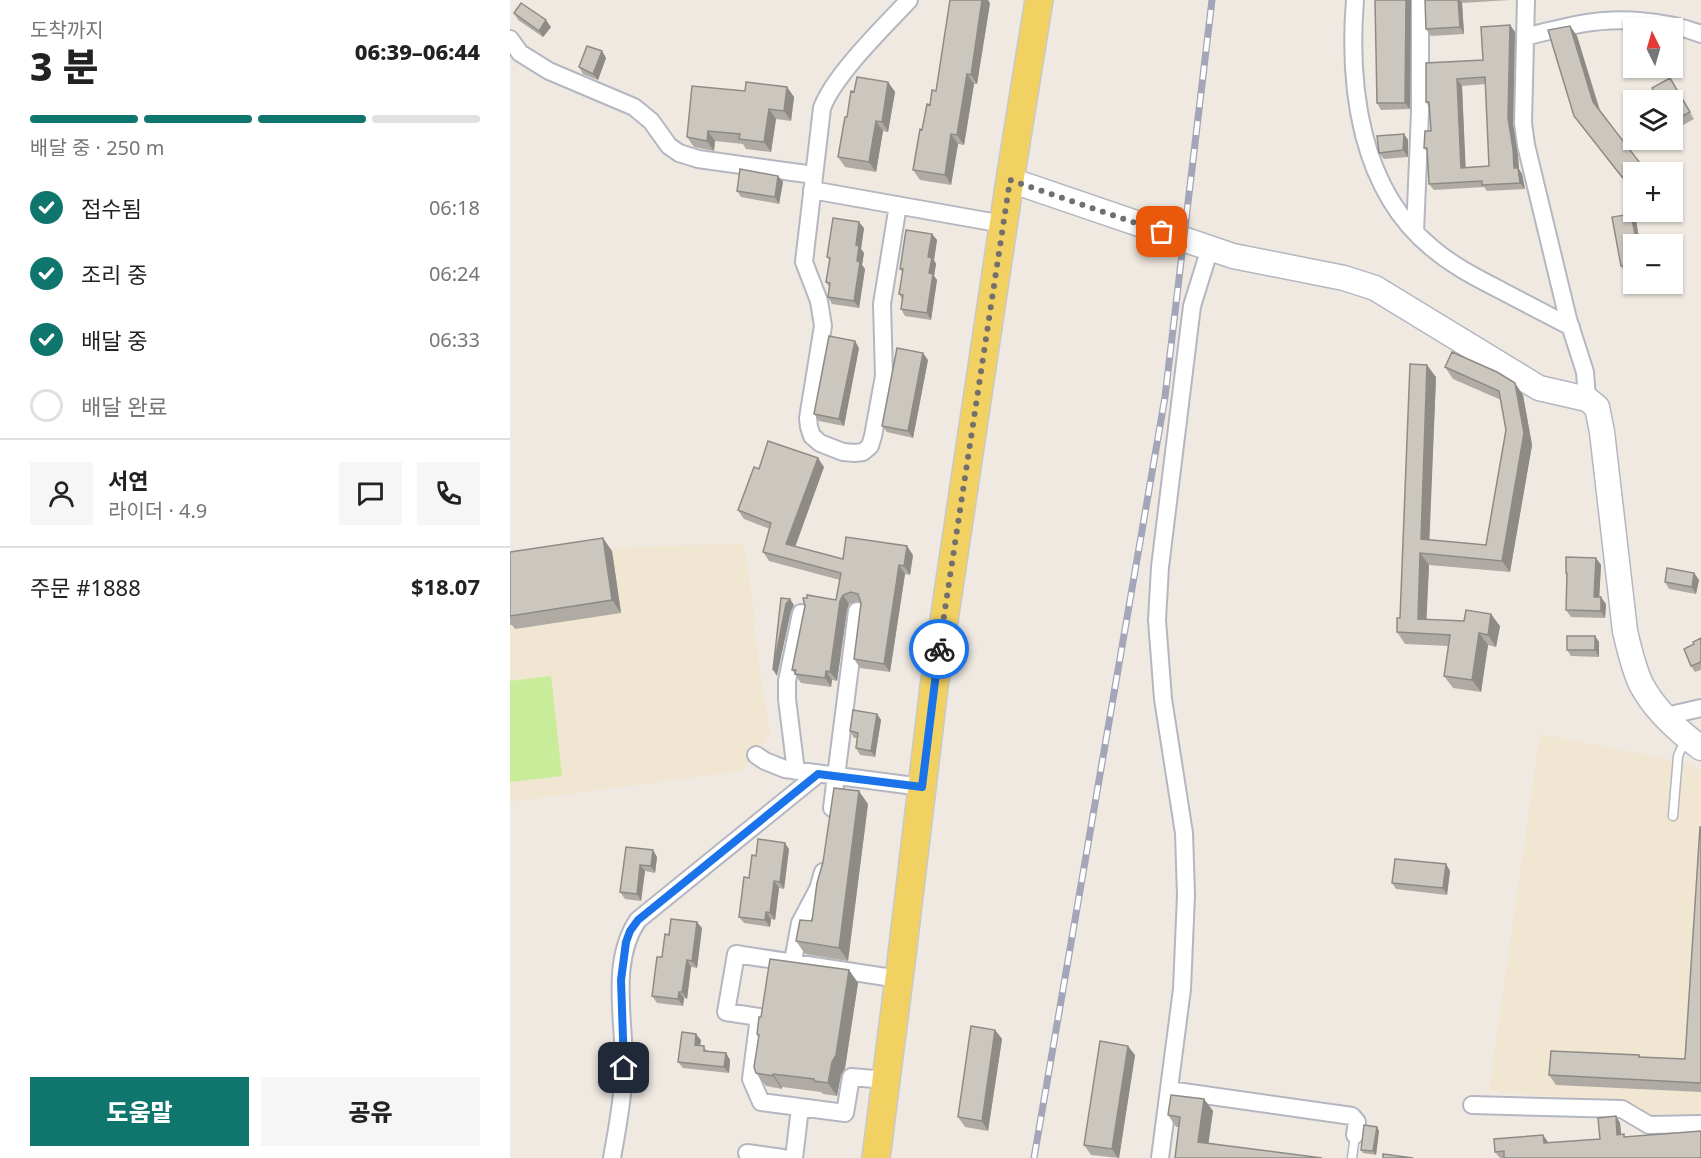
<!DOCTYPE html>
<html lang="ko">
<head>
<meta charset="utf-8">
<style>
	:root { --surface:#fff; --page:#f6f6f6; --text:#222; --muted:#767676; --line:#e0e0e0; --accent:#0f766e }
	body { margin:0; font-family:"Noto Sans","Noto Sans KR",sans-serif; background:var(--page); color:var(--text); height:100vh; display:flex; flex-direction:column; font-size:22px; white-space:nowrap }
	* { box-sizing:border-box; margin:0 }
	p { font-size:20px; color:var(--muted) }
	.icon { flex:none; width:33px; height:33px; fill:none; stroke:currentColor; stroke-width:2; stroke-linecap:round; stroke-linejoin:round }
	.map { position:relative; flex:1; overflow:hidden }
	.sheet { display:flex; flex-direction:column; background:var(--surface); width:510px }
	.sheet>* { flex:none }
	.needle { width:39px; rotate:355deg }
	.fabs { position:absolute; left:1113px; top:18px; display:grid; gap:12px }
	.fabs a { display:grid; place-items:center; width:60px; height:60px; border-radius:0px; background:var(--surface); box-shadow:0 2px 4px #0004; font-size:30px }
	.pin { position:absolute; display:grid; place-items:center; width:51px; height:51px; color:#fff; margin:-26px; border-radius:12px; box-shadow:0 3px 9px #0006 }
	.courier { position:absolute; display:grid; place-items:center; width:60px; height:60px; margin:-30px; border:4px solid #1a73e8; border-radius:50%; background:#fff; color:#222; box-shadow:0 2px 8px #0007 }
	.headline em { font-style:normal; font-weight:800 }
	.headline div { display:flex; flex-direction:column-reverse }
	.headline { display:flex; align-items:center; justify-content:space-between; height:102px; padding:0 30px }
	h1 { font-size:39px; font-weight:800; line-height:45px }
	.bar { display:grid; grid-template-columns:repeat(4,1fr); gap:9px 6px; align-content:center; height:72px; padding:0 30px }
	.bar i { height:8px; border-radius:4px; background:var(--line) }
	.bar .current { background:var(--accent) }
	.bar p { grid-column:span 4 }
	.line { display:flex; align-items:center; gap:15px; padding:0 30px; border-top:2px solid var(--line) }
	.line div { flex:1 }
	.round { display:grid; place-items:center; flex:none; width:63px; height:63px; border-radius:0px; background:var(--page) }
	ol { padding:0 30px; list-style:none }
	li { display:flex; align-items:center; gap:18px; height:66px }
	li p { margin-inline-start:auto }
	li .icon { padding:6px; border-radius:50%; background:var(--accent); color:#fff; stroke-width:4 }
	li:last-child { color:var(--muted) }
	li i { width:33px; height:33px; border:3px solid var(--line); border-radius:50% }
	.action { display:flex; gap:12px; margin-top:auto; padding:12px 30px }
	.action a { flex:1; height:69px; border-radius:0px; background:var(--accent); color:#fff; font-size:24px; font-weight:800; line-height:69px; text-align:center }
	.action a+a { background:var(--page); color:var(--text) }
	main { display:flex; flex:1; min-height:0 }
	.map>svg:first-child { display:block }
</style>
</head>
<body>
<main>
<section class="sheet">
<div class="headline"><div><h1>3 분</h1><p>도착까지</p></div><em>06:39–06:44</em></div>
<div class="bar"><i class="current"></i><i class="current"></i><i class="current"></i><i></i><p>배달 중 · 250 m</p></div>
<ol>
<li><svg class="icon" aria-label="check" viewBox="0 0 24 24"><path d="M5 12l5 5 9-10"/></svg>접수됨<p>06:18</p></li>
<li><svg class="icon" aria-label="check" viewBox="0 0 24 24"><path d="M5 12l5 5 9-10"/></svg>조리 중<p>06:24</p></li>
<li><svg class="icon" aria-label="check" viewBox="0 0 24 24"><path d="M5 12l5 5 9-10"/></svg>배달 중<p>06:33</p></li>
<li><i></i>배달 완료</li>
</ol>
<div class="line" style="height:108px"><a class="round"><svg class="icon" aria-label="person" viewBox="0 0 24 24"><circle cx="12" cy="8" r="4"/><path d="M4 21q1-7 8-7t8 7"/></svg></a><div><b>서연</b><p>라이더 · 4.9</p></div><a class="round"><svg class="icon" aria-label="chat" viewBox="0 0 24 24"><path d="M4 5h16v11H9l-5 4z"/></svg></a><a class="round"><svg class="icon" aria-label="phone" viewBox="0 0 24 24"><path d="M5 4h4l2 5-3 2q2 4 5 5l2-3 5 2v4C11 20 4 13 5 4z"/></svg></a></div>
<div class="line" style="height:78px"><div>주문 #1888</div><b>$18.07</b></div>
<div class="action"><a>도움말</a><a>공유</a></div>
</section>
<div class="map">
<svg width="1191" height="1158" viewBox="0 0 1191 1158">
	<rect width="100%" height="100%" fill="#efe9e1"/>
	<path fill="#f0e6d1" d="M234,544L245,619L244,630L260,735L232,771L0,802V561L111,547Z
		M1030,734L1178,763L1191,771V1118L1140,1119L1113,1106L979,1090Z"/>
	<path fill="#c9ec9a" d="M41,676L52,776L0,782V681Z"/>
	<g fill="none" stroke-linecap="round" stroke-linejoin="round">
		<defs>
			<path id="service" d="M1163,816L1168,756L1171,749L1180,740
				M842,1158L845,1135"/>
			<path id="minor" d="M845,0C838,87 850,189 922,248C943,266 967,278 992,291C1015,303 1038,315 1061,327
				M1016,0L1013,123L1016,145L1058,319L1075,372L1077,399
				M1015,37C1033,32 1052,28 1070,24C1109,17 1154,20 1191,34
				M0,39L10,53L39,71L124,107L141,121L159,146L169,153L188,159L304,175
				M302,190L493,224
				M388,205L372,304L374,376L363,436L360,446L353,452L345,453L333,452L310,443L302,436L299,427L298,418L313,326L309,301L294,262L312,108C324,75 374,27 399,0
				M905,232L910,112V0
				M1156,716L1191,708
				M246,755L255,761L275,769L412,787
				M286,771L277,699V681L291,613
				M322,808L347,611
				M283,961L290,923L308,889L313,872
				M376,1080L341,1077L335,1113L251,1102L241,1079L249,1017L216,1012L226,954L389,979
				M659,1090L842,1116L847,1122L845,1135
				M962,1105L1112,1109L1139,1125L1191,1124
				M237,1153L273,1158
				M102,1158C107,1129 113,1100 114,1070C115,1022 99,962 128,920L308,774
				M284,1158L290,1108
				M650,1158L672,989L676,895L674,833L653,699L647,620L650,567L682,306L700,248"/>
			<path id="secondary" d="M500,180L723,256L834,278L865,288L1029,388L1077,399L1087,407L1092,432L1115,631C1119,648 1123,667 1131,684C1144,709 1168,731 1191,748"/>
			<path id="primary" d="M366,1158L391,963L424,687L500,180L529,0"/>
		</defs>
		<use href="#service" stroke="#b4b7c1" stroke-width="11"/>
		<use href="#minor" stroke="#b4b7c1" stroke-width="20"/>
		<use href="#secondary" stroke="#b4b7c1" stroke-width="27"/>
		<use href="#primary" stroke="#c9c9c9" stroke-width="30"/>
		<use href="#service" stroke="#fff" stroke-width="8"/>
		<use href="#minor" stroke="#fff" stroke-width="16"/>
		<use href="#secondary" stroke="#fff" stroke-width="24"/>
		<use href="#primary" stroke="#f2d163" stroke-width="27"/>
		<defs>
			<path id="rail" d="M524,1158L655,397L702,0"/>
		</defs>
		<use href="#rail" stroke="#a3a6b8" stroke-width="7"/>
		<use href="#rail" stroke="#fff" stroke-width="4.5" stroke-dasharray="14" stroke-linecap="butt"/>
	</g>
	<path fill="#afaba4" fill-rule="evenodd" d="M865,0H901L900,109L871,110L867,103Z
		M915,0H1000L952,3L954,34L921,36L916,29Z
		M480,3L467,84H464L454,145L448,144L441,185L410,180L403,170L412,130L426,91Z
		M4,13L41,27L33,37L8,20Z
		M1000,25L1005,32L1003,124L1008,156L1009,169L1012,174L1015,189L977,191L974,187L924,190L919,184L918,153L914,148L921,131L919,107L916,102L973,60ZM976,84L979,166L955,167L952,86Z
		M1060,26L1067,36L1090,110L1137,172H1124V184L1119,187L1064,116Z
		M92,51L96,58L88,80L73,74L69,67Z
		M1160,78L1184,119L1166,129L1162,123V100Z
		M378,82L385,92L378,132L373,131L366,172L335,167L328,157L337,117L344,92Z
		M277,87L284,97L281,121L266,119L261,152L236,149L233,144L205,141L204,151L184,147L177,137L235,91Z
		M894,134L898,140V157L874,159L869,153Z
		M268,176L273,182L269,204L231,197L227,191Z
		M1121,214L1126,220L1130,244H1124V271L1115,273L1111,266Z
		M354,228L351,249L354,253L352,265L355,269L349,308L322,304L318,297L319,287L316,282L320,261L317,257Z
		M422,234L427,240L424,260L426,264L424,276L427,280L421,320L395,316L391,309L392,299L389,294L393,273L390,269Z
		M349,348L334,426L309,421L304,414Z
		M418,360L403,438L377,432L372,426Z
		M935,367L1013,395L1022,445L1000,572L919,565L916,619L990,626L986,647L978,645L971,692L943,688L934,676L939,646L895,644L887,632L890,618L926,377L919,540L976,545L996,430L991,400L943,379Z
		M314,467L285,546L333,559L403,555L400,575L395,574L380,672L350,668L344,659L351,603L348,601L339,604L337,610L327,681L322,680L321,687L291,683L282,670L326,600L330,580L259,561L253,552L260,529L234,519L228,510L249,469Z
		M102,551L111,613L5,629L2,625H0V552Z
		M1086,558L1091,565L1089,597L1096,604L1095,618L1061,617L1056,610L1057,575L1056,573Z
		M1184,573L1189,580L1186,594L1159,589L1155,582Z
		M1085,636L1089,642V657L1061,656L1057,650Z
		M1191,638V670L1185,672L1181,666L1184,644Z
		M367,714L371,720L365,757L350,755L346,748L347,738H344L340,731Z
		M358,804L338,961L295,954L286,941L302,921Z
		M1191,827V1092L1046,1085L1039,1075L1129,1055L1131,1057L1175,1059Z
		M116,847L143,850L147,857L145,873L135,871L131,901L115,899L110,892Z
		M279,849L274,889L269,888L265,920L261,919L260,927L234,923L229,917L239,878L246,856Z
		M936,864L940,871L937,895L886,889L882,883Z
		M192,928L187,968L181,967L177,999L174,998L173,1006L147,1003L142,996L159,935Z
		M339,970L348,983L335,1068L331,1075L327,1096L313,1094L311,1092L272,1087V1089L256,1086L246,1073L248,1037L247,1034L251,1017Z
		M485,1030L492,1039L478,1131L455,1127L448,1117Z
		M191,1040L190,1045L198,1051L216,1053L220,1060L219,1073L173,1068L168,1062Z
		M625,1055L609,1158L581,1155L574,1145Z
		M694,1099L703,1111L698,1143L665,1158L669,1127H666L658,1115Z
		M1106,1116L1110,1123L1111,1134L1115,1137L1191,1158H990L985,1152L1033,1135L1038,1143L1090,1139Z
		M867,1127L869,1131L866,1155L853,1153L851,1150Z"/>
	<path fill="#8e8b86" d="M472,0H478L480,3L467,84L461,75Z
		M896,0H901L900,109L895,103Z
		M948,0H950L952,3L954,34L950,27Z
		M36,20L41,27L33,37L29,31Z
		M1000,25L1005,32L1003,124L1008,156L1009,169L1012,174L1015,189L1010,183L1004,168L998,118Z
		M1060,26L1067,36L1090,112L1083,102Z
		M92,51L96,58L88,80L83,74Z
		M457,74L464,84L454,145L447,135Z
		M947,79L952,86L956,174L951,168Z
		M378,82L385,92L378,132L372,122Z
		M277,87L284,97L281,121L274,111Z
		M259,109L266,119L261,152L254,142Z
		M366,121L373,131L366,172L359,162Z
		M198,131L205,141L204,151L197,141Z
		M441,134L448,144L441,185L435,175Z
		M894,134L898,140V157L893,150Z
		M268,176L273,182L269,204L265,197Z
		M1121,214L1126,220L1130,244H1127Z
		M349,222L354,228L351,249L354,253L352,265L355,269L349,308L344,301L346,245Z
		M422,234L427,240L424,260L426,264L424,276L427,280L421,320L417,313L418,257Z
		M345,341L349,348L334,426L329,419Z
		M413,353L418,360L403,438L398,431Z
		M917,365L926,377L919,551L911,539Z
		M1005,383L1013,395L1022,445L1000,572L992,561Z
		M308,458L314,467L283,553L276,544Z
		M93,538L102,551L111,613L102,600Z
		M397,546L403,555L400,575L394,566Z
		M910,553L919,565L916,631L908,619Z
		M1086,558L1091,565L1089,603L1084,597Z
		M389,565L395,574L380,672L374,664Z
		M1184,573L1189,580L1186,594L1182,587Z
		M333,595L339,604L337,610L327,681L320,672L330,601Z
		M1091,597L1096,604L1095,618L1091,611Z
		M280,599L284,605L281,611L267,676L263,670L276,604Z
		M981,614L990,626L986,647L978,635Z
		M969,633L978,645L971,692L962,680Z
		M1085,636L1089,642V657L1085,650Z
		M316,671L322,680L321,687L315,678Z
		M367,714L371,720L365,757L361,751Z
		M349,791L358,804L338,961L329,948Z
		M275,843L279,849L274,889L270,882Z
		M143,850L147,857L145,873L141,866Z
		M936,864L940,871L937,895L933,888Z
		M130,865L135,871L131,901L127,894Z
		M264,881L269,888L265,920L260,913Z
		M256,912L261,919L260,927L255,920Z
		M187,922L192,928L187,968L182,961Z
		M177,960L181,967L177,999L172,992Z
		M339,970L348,983L335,1068L331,1075L327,1096L318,1083Z
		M169,992L174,998L173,1006L168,999Z
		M485,1030L492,1039L478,1131L472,1121Z
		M186,1034L191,1040L189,1051L185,1045Z
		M618,1046L625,1055L609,1158H608L602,1149Z
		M216,1053L220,1060L219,1073L214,1067Z
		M263,1074L272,1087V1089L263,1076Z
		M694,1099L703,1111L697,1154L688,1142Z
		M1106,1116L1110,1123L1112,1141L1107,1135Z
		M867,1127L869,1131L866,1155L863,1151Z
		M1033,1135L1038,1142L1039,1150L1034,1143Z"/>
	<path fill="#cbc7bf" stroke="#8e8b86" stroke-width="1.5" fill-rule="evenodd" d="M440,0H472L461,75L457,74L447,135L441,134L435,175L403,170L410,129L412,130L417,104L420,105L422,90L426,91Z
		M865,0H896L895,103H867Z
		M915,0H948L950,27L916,29Z
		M11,3L36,20L29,31L4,13Z
		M1000,25L998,118L1003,149L1004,168H1008L1010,183L972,185V181L919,184L917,148H914L915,131H921L919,102H916V63L973,60L971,27ZM975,77L979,166L951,168L947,79Z
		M1060,26L1083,102L1130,163L1112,177L1064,116L1038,30Z
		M77,46L92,51L83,74L69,67Z
		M347,77L378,82L372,122L366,121L359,162L328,157L335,117H337L341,91L344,92Z
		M1160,78L1180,112L1162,122V100H1149L1142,88Z
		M236,82L277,87L274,111L259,109L254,142L229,139L230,134L198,131L197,141L177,137L182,86L235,91Z
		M894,134L893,150L869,153L867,136Z
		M230,169L268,176L265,197L227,191Z
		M1121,214L1127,244H1124V264L1111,266L1102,217Z
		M323,218L349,222L346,245L349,246L347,261L350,262L344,301L318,297L320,283L316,282L320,258L317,257Z
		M396,230L422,234L418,257L422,258L419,273L423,274L417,313L391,309L393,295L389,294L393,269H390Z
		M319,336L345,341L329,419L304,414Z
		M387,348L413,353L398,431L372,426Z
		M942,352L987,372L1005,383L1014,433L992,561L910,553L908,619L954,621L956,610L981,614L978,635L969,633L962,680L934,676L940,635L887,632V618H890L900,364L917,365L911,539L976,545L996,430L989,391L935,367Z
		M258,441L308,458L276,544L333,559L336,537L397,546L394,566L389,565L374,664L344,659L351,603L348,594L341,592L333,595L330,601L320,672L316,671L315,678L285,674L286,670H282L295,606L293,598H297V595L326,600L331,573L253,552L261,523L228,510L244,467L249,469Z
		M93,538L102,600L0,616V552Z
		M1056,557L1086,558L1084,597H1091V611L1056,610L1057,573H1056Z
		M1157,568L1184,573L1182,587L1155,582Z
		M271,598L280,599L276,604L263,670Z
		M1057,636H1085V650H1057Z
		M1191,638V662L1181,666L1174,649L1184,644L1183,642Z
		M343,710L367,714L361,751L346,748L348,733L340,731Z
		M324,788L349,791L329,948L286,941L290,920L302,921L307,883L313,862Z
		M1190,827H1191V1083L1039,1075L1041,1051L1129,1055V1057L1175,1059Z
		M248,839L275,843L270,882L264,881L260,913L256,912L255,920L229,917L234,877L239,878L242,855L246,856Z
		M116,847L143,850L141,866L130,865L127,894L110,892Z
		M885,859L936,864L933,888L882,883Z
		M161,919L187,922L182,961L177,960L172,992H169L168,999L142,996L147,957H152L155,934L159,935Z
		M260,959L339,970L326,1055L322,1062L318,1083L304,1081V1079L263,1074V1076L246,1073L244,1067L249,1035L247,1034L249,1017H251Z
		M461,1026L485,1030L472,1121L448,1117Z
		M172,1032L186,1034L185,1045L194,1046V1051L216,1053L214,1067L168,1062Z
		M590,1041L618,1046L602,1149L574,1145Z
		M661,1095L694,1099L688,1142L812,1158H665L670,1117L658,1115Z
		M1106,1116L1107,1135L1114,1134V1137L1191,1131V1158H994V1151L985,1152L984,1139L1033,1135L1034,1143L1090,1139L1088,1118Z
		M854,1125L867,1127L863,1151L851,1150Z
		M873,1154L903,1158H873Z"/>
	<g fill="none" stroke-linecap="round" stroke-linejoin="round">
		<path stroke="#726f6d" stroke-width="6" stroke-dasharray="0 10.8" d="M429,649L500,180L652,232"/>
		<path stroke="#1a73e8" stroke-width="8" d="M114,1068L111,980L116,942L120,931L128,920L308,774L412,787L429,649"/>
	</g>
</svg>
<div class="fabs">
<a><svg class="needle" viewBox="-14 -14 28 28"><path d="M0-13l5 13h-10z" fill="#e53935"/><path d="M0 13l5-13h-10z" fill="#767676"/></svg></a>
<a><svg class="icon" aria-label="layers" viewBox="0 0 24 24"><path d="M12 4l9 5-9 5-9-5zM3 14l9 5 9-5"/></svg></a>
<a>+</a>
<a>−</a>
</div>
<div class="pin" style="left:652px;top:232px;background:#ea580c"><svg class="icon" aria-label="bag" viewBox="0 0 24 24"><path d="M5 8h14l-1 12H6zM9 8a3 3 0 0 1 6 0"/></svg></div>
<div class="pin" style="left:114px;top:1068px;background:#1f2937"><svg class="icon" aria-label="home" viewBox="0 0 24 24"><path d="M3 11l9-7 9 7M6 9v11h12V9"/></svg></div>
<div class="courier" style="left:429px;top:649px"><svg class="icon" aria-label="bike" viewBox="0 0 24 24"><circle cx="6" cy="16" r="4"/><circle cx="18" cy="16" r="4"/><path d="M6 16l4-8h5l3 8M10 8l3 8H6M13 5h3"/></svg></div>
</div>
</main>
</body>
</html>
